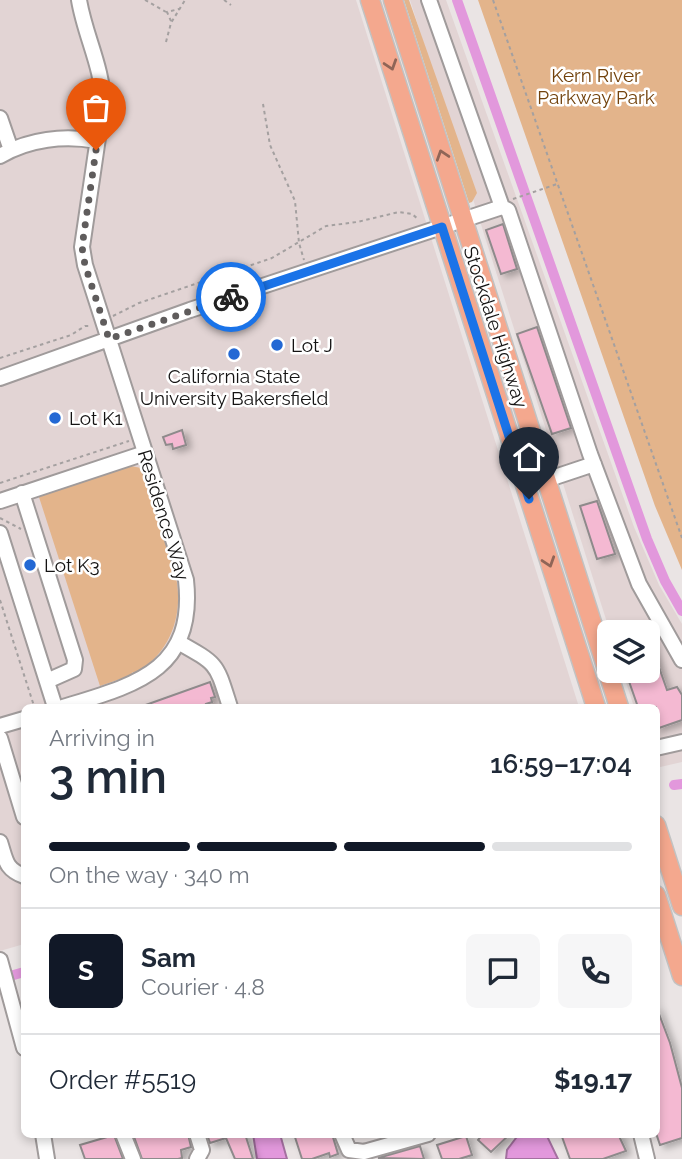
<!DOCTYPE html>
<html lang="en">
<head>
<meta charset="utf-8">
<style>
	:root { --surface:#fff; --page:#f6f6f7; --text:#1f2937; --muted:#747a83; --line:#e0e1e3; --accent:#111827 }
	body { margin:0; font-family:Raleway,sans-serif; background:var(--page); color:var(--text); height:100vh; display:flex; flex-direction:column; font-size:26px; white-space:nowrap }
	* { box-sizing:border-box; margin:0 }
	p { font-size:23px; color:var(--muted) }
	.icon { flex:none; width:38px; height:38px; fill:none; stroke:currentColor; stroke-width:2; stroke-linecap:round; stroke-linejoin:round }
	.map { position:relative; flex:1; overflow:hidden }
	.side { position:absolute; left:21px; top:704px; width:639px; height:434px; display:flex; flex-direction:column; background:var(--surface); border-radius:10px; box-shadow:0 4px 10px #0003 }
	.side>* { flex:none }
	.fabs { position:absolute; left:597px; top:620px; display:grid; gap:14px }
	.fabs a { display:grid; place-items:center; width:63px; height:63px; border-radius:10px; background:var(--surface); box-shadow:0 4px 10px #0003; font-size:35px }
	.pin { position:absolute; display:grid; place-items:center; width:60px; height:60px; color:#fff; margin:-72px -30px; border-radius:50% 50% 50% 0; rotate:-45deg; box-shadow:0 0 7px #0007 }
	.pin .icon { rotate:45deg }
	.courier { position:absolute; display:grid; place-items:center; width:70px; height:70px; margin:-35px; border:5px solid #1a73e8; border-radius:50%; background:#fff; color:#222; box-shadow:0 2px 9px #0007 }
	.overview em { font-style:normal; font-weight:600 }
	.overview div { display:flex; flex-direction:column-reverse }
	.overview { display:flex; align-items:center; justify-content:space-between; height:119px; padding:0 28px }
	h1 { font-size:46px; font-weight:600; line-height:52px }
	.bar { display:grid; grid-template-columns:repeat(4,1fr); gap:10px 7px; align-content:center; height:84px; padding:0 28px }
	.bar i { height:9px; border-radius:5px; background:var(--line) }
	.bar .current { background:var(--accent) }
	.bar p { grid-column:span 4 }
	.line { display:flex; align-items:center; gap:18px; padding:0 28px; border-top:2px solid var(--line) }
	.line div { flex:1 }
	.round { display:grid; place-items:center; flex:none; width:74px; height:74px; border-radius:10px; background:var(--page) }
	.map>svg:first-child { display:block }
</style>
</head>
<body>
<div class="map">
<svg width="682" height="1159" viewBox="0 0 682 1159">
	<defs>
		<filter id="shadow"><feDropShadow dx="5" dy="3" stdDeviation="3.5" flood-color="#0004"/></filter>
	</defs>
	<rect width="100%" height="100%" fill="#eae4e4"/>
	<path fill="#e2d4d4" d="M0,0H356L579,707H24V944L0,951Z
		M410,0H446L634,527L659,585L682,624V762L656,768V707H634L622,670H648V632H610Z"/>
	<path fill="#e3b48b" d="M404,0H409L477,193L472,202L469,203Z
		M478,0H682V570L655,506Z
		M130,462L131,466L141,468L175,573C185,613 171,654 134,674L132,672V675L100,686L38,494Z"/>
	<path fill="#e298dc" stroke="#a470a0" stroke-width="2" d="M253,1134H280L287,1159H257Z
		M519,1134H546L558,1159H506L507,1150Z"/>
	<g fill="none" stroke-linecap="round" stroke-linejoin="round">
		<path stroke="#e298dc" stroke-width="10" d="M457,0L647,539L665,581L682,611
			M674,785L682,784
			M0,979L24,972"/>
	</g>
	<path fill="#f4b9d2" stroke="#8e8a8b" stroke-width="2" filter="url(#shadow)" d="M503,224L517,269L501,274L486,230Z
		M537,327L571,428L552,434L517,334Z
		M182,430L186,445L173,449L172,444L166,445L163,437Z
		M597,501L615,554L597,559L580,506Z
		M648,636L667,690L677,687L682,695V720L656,729V707H638L625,670H648Z
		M210,682L215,697L211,698L212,702L206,704L207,707H140Z
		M656,1006L670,1043L682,1088V1138L660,1145L656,1133Z
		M133,1134H188L191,1147L181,1150L182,1158L178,1159H142Z
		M207,1134H245L253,1159H235L226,1138L210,1143Z
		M294,1134H332L338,1154L330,1157L329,1153L312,1159H302Z
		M483,1134H510L491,1152L478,1140Z
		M561,1134H618L626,1151L603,1159H570Z
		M114,1135L123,1159H85L80,1145Z
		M466,1136L472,1155L459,1159H442L437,1145Z
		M420,1146L424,1159L378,1158Z"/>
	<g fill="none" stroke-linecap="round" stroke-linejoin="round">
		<defs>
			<path id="minor" d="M429,0L502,207L508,210L590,454L639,584L682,660
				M0,118L11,150
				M0,156C29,139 64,135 97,141
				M0,378L190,310L502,207
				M546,480L594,464
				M22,493L75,660L74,669L47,681
				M0,501L145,453
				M0,533L55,707
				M178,642C219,665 216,663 230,707
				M63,707C135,685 196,671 186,580L85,265L82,247L103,104C103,68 85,36 79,0
				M0,726L24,719
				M0,738L24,817
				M656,748L682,742
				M0,842C6,860 5,869 24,876
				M0,960L24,1048
				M43,1134L47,1159
				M123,1134L133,1159
				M342,1134L349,1150L364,1152L428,1134
				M641,1134L647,1159
				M197,1159L202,1150L197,1134"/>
			<path id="major" d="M370,0L596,707
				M393,0L619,707
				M656,825L682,906
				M656,895L682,976"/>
		</defs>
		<use href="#minor" stroke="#a09b9b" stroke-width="18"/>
		<use href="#major" stroke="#c2c2c2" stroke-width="21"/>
		<path stroke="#a4a0a0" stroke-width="2" stroke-dasharray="3.5 3.5" stroke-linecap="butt" d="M145,0L166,12
			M224,0L231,5
			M493,0L682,538
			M171,21L167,12L179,9
			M166,42L171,23L185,0
			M263,104L270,145L295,201L299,243L304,260
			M513,199L557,184
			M113,316L139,303L272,258L326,226L357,222L399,212L412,214L418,219
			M0,358L71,335L85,326H91
			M0,483L129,441
			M0,518L21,529
			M0,600L34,706"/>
		<use href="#minor" stroke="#fff" stroke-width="14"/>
		<use href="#major" stroke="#f4a88e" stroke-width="18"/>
	</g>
	<defs><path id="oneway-chevron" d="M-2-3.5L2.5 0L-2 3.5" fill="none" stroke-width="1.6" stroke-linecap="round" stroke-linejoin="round" transform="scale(1.75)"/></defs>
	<g stroke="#8f6557">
		<use href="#oneway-chevron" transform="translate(391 65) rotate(72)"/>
		<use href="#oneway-chevron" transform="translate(442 155) rotate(-108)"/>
		<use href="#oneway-chevron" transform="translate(549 562) rotate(72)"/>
	</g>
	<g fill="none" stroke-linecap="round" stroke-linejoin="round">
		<path stroke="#5f5c5c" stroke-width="7" stroke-dasharray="0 12.6" d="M96,150L82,247L85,265L109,339L231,297"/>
		<path stroke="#1a73e8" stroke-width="9" d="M231,297L442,227L529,499"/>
	</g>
	<g fill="#2368d4" stroke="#fff" stroke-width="2.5">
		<circle cx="277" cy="345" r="7"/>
		<circle cx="234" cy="354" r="7"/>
		<circle cx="55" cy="418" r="7"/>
		<circle cx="30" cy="565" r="7"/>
	</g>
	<g text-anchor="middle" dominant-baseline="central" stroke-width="5" stroke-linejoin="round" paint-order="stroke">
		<g font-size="19" fill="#72420c" stroke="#fff">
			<text x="596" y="75">Kern River<tspan x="596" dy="22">Parkway Park</tspan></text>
		</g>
		<g font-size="19" fill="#141313" stroke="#fff">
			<text transform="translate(496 327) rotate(72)">Stockdale Highway</text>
			<text transform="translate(164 515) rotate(73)">Residence Way</text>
		</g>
		<g font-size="19" fill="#141313" stroke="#fff" text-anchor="start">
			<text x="291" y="345">Lot J</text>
			<text x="234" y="376" text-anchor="middle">California State<tspan x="234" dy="22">University Bakersfield</tspan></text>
			<text x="69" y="418">Lot K1</text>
			<text x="44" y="565">Lot K3</text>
		</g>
	</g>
</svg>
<div class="fabs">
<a><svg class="icon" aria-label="layers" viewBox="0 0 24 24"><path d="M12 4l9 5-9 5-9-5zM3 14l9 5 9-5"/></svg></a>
</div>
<div class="pin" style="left:96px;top:150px;background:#ea580c"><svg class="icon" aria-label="bag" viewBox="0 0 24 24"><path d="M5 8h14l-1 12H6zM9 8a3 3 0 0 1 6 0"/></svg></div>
<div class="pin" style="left:529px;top:499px;background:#1f2937"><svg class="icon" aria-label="home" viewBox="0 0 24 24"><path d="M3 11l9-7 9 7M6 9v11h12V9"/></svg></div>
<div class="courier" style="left:231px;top:297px"><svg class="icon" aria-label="bike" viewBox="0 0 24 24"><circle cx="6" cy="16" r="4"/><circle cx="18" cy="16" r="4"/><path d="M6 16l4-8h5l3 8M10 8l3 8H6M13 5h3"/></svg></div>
<section class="side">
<div class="overview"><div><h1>3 min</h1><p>Arriving in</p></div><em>16:59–17:04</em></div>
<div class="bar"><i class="current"></i><i class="current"></i><i class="current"></i><i></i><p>On the way · 340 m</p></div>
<div class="line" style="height:126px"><b class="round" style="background:var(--accent);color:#fff">S</b><div><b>Sam</b><p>Courier · 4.8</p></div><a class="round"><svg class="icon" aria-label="chat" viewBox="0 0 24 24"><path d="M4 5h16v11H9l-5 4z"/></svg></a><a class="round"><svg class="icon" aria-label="phone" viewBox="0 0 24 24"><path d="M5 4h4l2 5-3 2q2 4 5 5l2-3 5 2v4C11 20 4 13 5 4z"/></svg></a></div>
<div class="line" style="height:91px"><div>Order #5519</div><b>$19.17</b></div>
</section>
</div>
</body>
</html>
